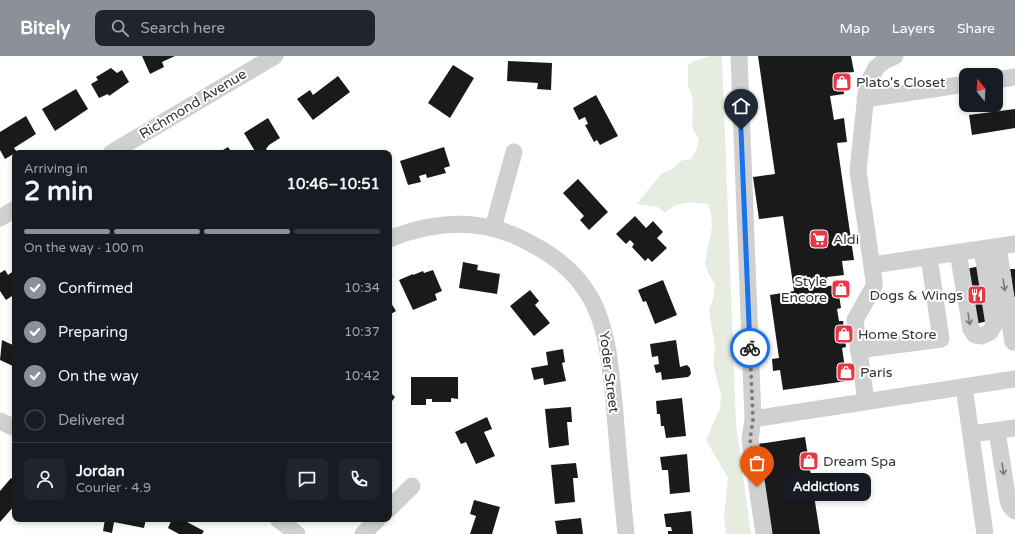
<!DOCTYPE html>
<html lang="en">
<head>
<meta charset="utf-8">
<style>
	:root { --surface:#171b24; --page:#20242c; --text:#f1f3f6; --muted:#9ea1a6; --line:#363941; --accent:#8c9099 }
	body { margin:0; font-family:"Varela Round",sans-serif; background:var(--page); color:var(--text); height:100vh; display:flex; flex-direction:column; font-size:15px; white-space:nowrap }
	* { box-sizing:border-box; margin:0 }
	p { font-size:13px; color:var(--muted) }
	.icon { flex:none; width:22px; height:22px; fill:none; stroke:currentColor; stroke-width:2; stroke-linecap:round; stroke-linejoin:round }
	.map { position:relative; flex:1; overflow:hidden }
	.sheet { position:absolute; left:12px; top:94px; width:380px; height:372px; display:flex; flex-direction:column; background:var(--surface); border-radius:8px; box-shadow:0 2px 6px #0003 }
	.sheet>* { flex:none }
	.needle { width:26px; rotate:342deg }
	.buttons { position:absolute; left:959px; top:12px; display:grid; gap:8px }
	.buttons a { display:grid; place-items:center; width:44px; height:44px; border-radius:8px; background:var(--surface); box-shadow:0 2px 6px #0003; font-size:20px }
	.pin { position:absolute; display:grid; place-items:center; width:34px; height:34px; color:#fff; margin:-41px -17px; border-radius:50% 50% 50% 0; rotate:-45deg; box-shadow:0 0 4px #0007 }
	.pin .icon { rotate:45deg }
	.courier { position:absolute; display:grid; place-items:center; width:40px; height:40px; margin:-20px; border:3px solid #1a73e8; border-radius:50%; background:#fff; color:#222; box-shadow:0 1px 5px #0007 }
	.bubble { position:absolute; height:28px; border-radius:8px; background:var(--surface); box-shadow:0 2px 6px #0003; font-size:13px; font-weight:800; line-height:28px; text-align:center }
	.overview em { font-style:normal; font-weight:800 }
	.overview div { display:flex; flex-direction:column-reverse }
	.overview { display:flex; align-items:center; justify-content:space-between; height:68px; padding:0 12px }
	h1 { font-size:26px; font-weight:800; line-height:30px }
	.bar { display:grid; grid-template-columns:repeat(4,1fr); gap:6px 4px; align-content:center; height:48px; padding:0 12px }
	.bar i { height:5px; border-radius:3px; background:var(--line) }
	.bar .active { background:var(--accent) }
	.bar p { grid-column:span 4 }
	.line { display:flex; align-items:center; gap:10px; padding:0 12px; border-top:1px solid var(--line) }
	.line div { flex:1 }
	.round { display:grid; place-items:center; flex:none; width:42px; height:42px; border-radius:8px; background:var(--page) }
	ol { padding:0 12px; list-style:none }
	li { display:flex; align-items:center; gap:12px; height:44px }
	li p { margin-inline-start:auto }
	li .icon { padding:4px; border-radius:50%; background:var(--accent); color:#fff; stroke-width:4 }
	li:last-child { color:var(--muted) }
	li i { width:22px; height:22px; border:2px solid var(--line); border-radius:50% }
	header { display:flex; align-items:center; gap:24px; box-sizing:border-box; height:56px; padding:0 20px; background:var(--accent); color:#fff }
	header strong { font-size:19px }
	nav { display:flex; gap:22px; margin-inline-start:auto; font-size:14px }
	.search { width:280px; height:36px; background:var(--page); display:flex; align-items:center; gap:10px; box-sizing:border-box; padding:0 14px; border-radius:8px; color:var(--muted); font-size:15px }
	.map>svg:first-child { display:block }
</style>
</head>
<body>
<header>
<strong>Bitely</strong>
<div class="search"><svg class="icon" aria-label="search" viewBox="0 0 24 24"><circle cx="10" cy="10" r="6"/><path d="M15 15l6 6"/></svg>Search here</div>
<nav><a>Map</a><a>Layers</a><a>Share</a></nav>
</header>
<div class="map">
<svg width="1015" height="478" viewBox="0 0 1015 478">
	<rect width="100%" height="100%" fill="#fff"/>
	<path fill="#e6ecdf" d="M710,0H721L722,2L736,369L751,478H726L724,462L728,422L706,384L720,352L721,339L713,307L715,291L709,255L713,243L715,228L708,217L705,207L712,171L711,158L708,148C690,146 679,144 665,157L658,151L637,148L662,117L673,113L680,105L691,103L696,95L699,84L692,71L693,43L688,29V10L691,6Z"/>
	<path fill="#1a1a1a" d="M142,0H175L162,6L164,11L150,18Z
		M758,0H851L854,16L841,17L844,38L830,40L834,64L844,62L847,86L837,87L854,204L842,205L844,219L827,221L828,230L840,229L842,238L839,239L841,252L837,253L839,265H843L846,291L842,292L847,325L783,334L780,314L773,315L772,303L779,302L770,239L794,235L783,160L759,163L753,121L775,118Z
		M508,5L552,7L551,34L537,33L538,27L507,25Z
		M453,9L474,22L450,62L428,47Z
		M111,12L117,17L122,14L129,26L109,40L108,38L99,42L91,28L98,24L96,21Z
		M338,20L350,36L313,64L297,43L310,34L313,39Z
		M76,33L88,53L55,75L42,53Z
		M596,39L618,80L600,89L597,84L594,86L585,69L588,68L585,61L579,64L573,52Z
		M1015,53V72L972,79L969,59Z
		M26,60L36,78L14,92L17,96L5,103L0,94V76Z
		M268,62L280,82L269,89L266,93L268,95L265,97H256L244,77Z
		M228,91L232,97H218Z
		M444,91L450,110L444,112L446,117L427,122L426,118L419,120L421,126L408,129L400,105Z
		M578,123L608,156L589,174L580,164L584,160L563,137Z
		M635,160L646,172L653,165L663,176L657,182L667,192L652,206L648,202L645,205L632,191L634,188L630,184L626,188L616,178Z
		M463,206L478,209L477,214L500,218L497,238L459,232Z
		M980,210L989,265L974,268L966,213Z
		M1010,213H1015V241H1014Z
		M5,214L8,219L15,214V238L6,244L0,235V217Z
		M433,214L442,235L435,238L437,244L413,254L399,224L413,218V219L423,215L424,217Z
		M663,224L677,259L655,268L646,245L643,246L638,234Z
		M530,234L539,245L535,249L550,267L534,280L510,250Z
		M389,244L396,255L389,259Z
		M2,284L15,290V311L0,304Z
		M676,284L680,311L687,309L690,312L691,318L688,321L662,324L661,316L656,317L654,309L659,308L658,300L652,301L650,288Z
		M563,293L565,306L562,307L566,325L544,329L543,322L534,324L531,312L548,309L546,296Z
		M411,321H458V343L451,342V346H432V343H426V349H411Z
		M389,335L395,341L389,349Z
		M682,342L686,380L666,382L664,370H661L660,358H657L656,345Z
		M571,351L572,366H567L569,389L549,392L545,353Z
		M487,361L492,373L484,376L495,400L476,408L466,386L461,388L455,376Z
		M805,381L820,478H772L758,388Z
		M687,398L690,436L670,438L668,414H662L660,401Z
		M576,407L578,422H573L575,446L555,448L551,409Z
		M11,422L15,425V449L0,466V435Z
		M474,444L500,451L492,478H470L476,460L470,458Z
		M691,455L693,478H668V475H672L671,471H666L664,458Z
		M581,462L583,478H557L555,465Z
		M105,463H146L144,472L114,466L112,477L103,475Z
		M172,463H188L187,466L204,475L202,478H179L168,472Z"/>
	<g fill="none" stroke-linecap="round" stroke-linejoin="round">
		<path stroke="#d0d0d0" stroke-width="17" d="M739,0L753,363L750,383L764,478
			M996,24L1015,21
			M865,43L966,28
			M111,97L275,0
			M0,162L15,153
			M493,172L514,96
			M389,183C431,166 476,162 518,181C604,221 607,272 615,357C618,397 622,438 626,478
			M998,191L1013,286H1015
			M958,196L971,273L975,279L982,280L990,276L994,269L982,193
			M872,209L1015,188
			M858,294L941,283L929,201
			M964,331L985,478
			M866,346L855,264L874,230V225L858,115L867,29L876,12L884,5L895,0
			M753,363L1015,323
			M0,365L15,372
			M997,375L1008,445L1010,450L1015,455
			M971,378L1015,372
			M389,453L412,430
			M278,463L297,478
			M363,478L378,463"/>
	</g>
	<defs><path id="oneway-shaft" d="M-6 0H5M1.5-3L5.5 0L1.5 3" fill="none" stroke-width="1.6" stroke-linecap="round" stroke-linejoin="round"/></defs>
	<g stroke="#7a7a7a">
		<use href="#oneway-shaft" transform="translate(1004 229) rotate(81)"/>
		<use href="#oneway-shaft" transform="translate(969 263) rotate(81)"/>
		<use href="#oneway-shaft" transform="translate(1003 413) rotate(81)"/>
	</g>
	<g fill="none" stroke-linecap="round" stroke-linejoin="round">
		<path stroke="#7a7a7a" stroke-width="4" stroke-dasharray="0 7.2" d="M750,292L753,364L750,383L757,431"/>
		<path stroke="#1a73e8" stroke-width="5" d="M741,74L750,292"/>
	</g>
	<defs>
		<symbol id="shop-square" viewBox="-11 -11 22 22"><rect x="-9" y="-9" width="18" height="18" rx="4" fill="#e63946" stroke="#fff"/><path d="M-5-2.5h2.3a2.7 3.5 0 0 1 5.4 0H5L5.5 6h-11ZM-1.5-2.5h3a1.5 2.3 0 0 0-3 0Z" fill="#fff"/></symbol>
		<symbol id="supermarket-square" viewBox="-11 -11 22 22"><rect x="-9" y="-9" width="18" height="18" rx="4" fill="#e63946" stroke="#fff"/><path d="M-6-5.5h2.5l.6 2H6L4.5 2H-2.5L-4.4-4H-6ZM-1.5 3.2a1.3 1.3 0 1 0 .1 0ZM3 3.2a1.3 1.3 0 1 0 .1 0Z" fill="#fff"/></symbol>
		<symbol id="restaurant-square" viewBox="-11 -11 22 22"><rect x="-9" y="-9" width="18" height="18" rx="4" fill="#e63946" stroke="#fff"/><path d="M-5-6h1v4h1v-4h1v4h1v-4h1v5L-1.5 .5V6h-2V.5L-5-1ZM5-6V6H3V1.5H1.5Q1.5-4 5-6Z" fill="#fff"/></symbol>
	</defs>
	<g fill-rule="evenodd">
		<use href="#shop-square" x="831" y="15" width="22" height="22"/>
		<use href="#supermarket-square" x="808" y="172" width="22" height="22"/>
		<use href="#shop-square" x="830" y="222" width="22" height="22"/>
		<use href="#restaurant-square" x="966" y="228" width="22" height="22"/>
		<use href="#shop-square" x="833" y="267" width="22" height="22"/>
		<use href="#shop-square" x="835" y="305" width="22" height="22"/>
		<use href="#shop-square" x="798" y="394" width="22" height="22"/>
	</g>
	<g text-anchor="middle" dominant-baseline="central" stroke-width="4" stroke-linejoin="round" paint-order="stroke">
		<g font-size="14" fill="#333" stroke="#fff" text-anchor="start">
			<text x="856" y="26">Plato's Closet</text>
			<text x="833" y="183">Aldi</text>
			<text x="827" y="225" text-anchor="end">Style<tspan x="827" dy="16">Encore</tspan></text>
			<text x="963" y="239" text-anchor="end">Dogs &amp; Wings</text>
			<text x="858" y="278">Home Store</text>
			<text x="860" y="316">Paris</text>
			<text x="823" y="405">Dream Spa</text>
		</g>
		<g font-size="14" fill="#333" stroke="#fff">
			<text transform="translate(193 48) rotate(-31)">Richmond Avenue</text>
			<text transform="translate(609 316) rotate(83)">Yoder Street</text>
		</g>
	</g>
</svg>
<div class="buttons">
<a><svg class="needle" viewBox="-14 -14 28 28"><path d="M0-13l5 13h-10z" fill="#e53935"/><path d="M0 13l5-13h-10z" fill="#9ea1a6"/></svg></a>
</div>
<div class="pin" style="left:757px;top:431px;background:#ea580c"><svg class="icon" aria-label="bag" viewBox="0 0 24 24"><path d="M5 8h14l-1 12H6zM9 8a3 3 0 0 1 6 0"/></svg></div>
<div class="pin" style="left:741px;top:74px;background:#1f2937"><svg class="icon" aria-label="home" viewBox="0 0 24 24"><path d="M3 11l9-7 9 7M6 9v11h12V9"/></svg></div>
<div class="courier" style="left:750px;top:292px"><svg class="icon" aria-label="bike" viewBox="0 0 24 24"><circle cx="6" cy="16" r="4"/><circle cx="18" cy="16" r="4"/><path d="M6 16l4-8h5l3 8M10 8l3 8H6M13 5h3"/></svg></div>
<div class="bubble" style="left:781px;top:417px;width:90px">Addictions</div>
<section class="sheet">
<div class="overview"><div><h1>2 min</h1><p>Arriving in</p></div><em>10:46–10:51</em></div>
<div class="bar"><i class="active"></i><i class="active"></i><i class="active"></i><i></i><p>On the way · 100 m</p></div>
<ol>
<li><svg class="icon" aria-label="check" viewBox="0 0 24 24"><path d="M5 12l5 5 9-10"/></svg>Confirmed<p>10:34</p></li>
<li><svg class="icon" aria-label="check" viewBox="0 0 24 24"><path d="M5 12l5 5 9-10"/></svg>Preparing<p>10:37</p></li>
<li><svg class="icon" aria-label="check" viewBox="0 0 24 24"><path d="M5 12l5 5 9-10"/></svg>On the way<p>10:42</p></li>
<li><i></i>Delivered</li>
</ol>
<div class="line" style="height:72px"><a class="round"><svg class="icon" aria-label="person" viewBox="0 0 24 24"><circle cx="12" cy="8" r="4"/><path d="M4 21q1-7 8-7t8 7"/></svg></a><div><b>Jordan</b><p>Courier · 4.9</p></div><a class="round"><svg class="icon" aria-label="chat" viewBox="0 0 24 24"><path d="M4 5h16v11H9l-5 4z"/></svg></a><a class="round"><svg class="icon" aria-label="phone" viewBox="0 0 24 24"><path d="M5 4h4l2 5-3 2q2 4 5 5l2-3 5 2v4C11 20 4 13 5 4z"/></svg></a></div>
</section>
</div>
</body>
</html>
